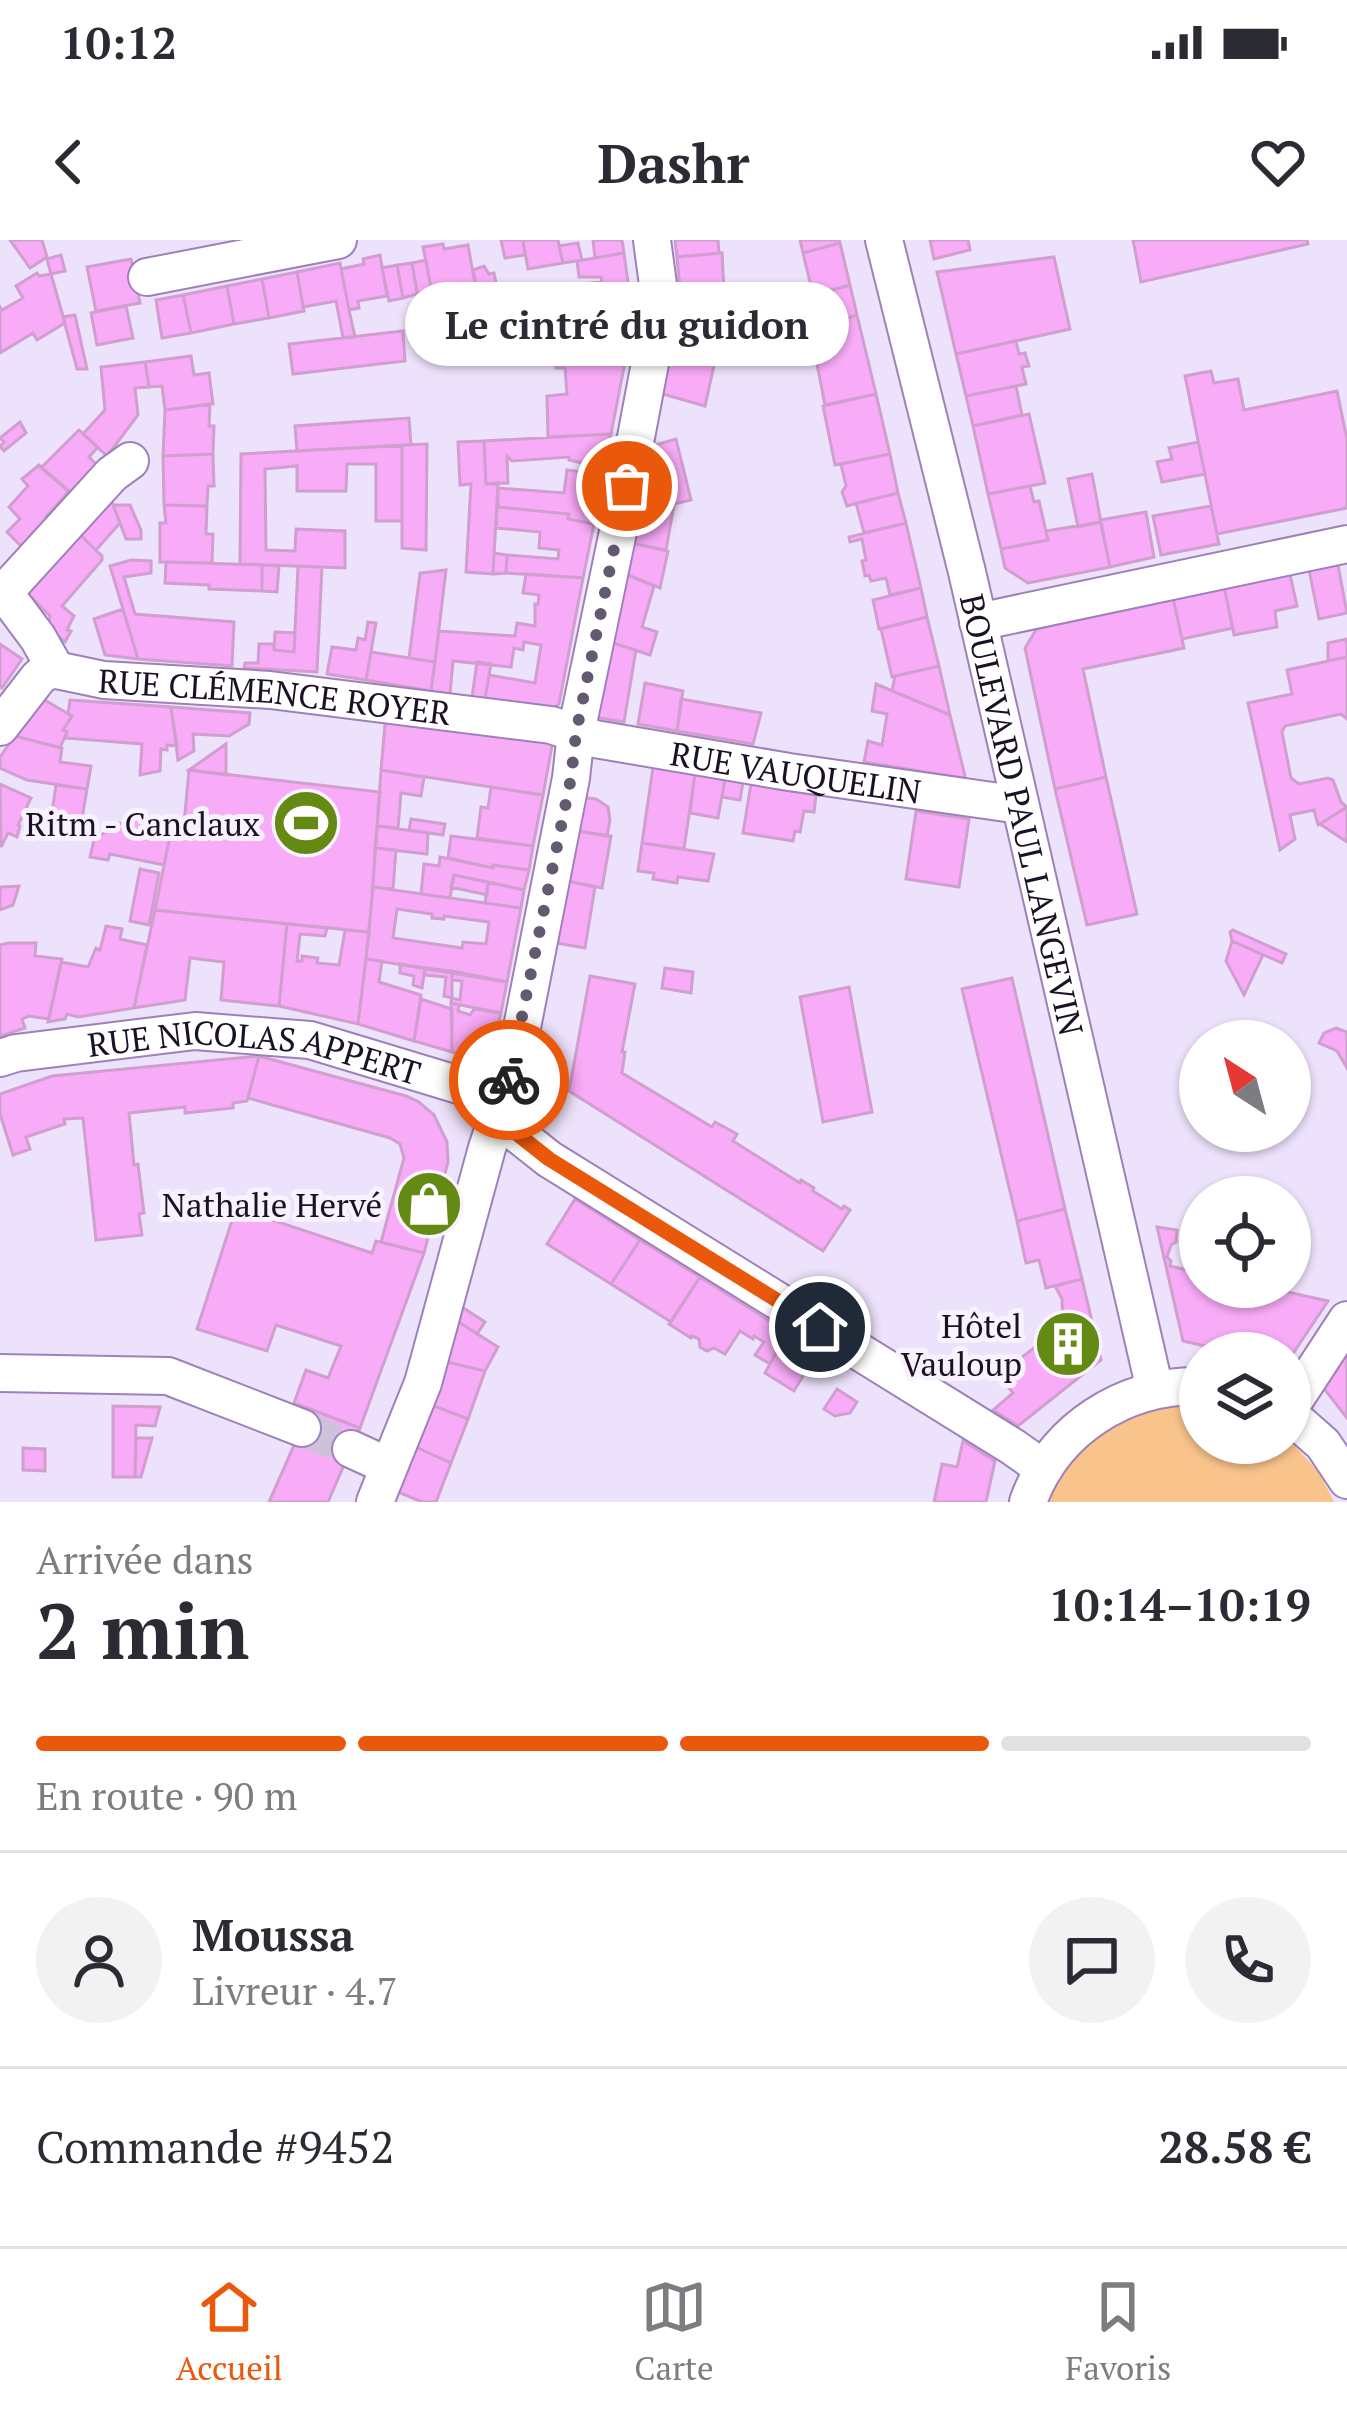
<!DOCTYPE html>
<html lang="fr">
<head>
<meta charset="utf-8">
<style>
	:root { --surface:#fff; --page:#f2f2f3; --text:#2b2b33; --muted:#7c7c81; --line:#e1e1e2; --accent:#ea580c }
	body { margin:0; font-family:"PT Serif",serif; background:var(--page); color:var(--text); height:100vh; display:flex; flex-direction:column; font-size:45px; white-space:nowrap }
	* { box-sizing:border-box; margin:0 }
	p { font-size:39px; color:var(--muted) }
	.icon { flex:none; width:66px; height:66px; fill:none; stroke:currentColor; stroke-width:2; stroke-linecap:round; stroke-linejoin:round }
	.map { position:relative; height:1262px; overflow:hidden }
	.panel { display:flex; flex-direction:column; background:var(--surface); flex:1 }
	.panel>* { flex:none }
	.needle { width:78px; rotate:324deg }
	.controls { position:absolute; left:1179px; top:780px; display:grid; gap:24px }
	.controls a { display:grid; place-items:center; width:132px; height:132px; border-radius:50%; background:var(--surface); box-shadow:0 3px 9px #0004; font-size:60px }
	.pin { position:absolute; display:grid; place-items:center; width:102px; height:102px; color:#fff; margin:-51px; border:6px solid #fff; border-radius:50%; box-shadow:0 3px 12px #0007 }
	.courier { position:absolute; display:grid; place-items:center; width:120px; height:120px; margin:-60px; border:9px solid #ea580c; border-radius:50%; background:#fff; color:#222; box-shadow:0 3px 15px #0007 }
	.bubble { position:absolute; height:84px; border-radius:42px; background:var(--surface); box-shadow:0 3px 9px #0004; font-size:39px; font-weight:800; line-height:84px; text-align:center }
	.headline em { font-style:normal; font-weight:800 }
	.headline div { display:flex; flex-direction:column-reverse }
	.headline { display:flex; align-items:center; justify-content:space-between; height:204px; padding:0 36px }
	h1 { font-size:78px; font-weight:800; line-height:90px }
	.bar { display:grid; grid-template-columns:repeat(4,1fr); gap:18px 12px; align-content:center; height:144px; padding:0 36px }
	.bar i { height:15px; border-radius:9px; background:var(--line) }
	.bar .current { background:var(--accent) }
	.bar p { grid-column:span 4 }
	.line { display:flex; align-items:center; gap:30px; padding:0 36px; border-top:3px solid var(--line) }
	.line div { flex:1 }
	.round { display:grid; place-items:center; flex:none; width:126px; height:126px; border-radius:63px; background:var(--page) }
	.status { display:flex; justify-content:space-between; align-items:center; height:84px; padding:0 60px; background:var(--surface); direction:ltr }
	.status svg { height:33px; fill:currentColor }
	header { display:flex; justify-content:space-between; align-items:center; height:156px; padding:0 36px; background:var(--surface); font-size:54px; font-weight:800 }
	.menu { display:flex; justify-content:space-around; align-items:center; height:168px; border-top:3px solid var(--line); background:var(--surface); font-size:33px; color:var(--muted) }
	.menu a { display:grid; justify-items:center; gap:6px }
	.menu .current { color:var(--accent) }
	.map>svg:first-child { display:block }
</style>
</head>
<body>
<div class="status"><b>10:12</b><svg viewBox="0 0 49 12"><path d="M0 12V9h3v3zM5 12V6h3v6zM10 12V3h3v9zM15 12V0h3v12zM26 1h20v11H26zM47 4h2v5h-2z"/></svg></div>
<header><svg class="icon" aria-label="back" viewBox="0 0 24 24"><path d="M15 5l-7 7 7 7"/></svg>Dashr<svg class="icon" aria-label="heart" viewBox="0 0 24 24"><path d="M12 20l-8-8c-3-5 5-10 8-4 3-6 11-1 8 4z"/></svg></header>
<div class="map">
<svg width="1347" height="1262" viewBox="0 0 1347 1262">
	<rect width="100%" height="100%" fill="#ede2fb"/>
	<path fill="#f9c38c" d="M1192,1164L1200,1165V1203L1290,1201L1319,1232L1334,1262H1046C1074,1203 1126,1167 1192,1164Z"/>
	<path fill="#f8abf7" stroke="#d19ed0" stroke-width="3" fill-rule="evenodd" d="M10,0H42L47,17L30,28Z
		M501,0H523L525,15L505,18Z
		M523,0H558L563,23L528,29Z
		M593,0H622L624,13L595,18Z
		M675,0H718L719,13L677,17Z
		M800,0H839L840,3L803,13Z
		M930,0H968L970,10L934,19Z
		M1133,0H1307L1308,4L1141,42Z
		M578,3L582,20L563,23L559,6Z
		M840,3L850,45L813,55L803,13Z
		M443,4L444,9L468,5L475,44L432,52L423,7Z
		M624,13L628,43L602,47L601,37H579L577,21Z
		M722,13L724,52L716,54L717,59L720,58V69L681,60L677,17Z
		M61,15L65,31L51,34L47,19Z
		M380,15L387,56L358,61L359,68L349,70L341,29L364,24L363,19Z
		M1054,17L1070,89L956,114L937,32Z
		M131,19L140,63L96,71L87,27Z
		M426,20L433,60L419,62L412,23Z
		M340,23L349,70L355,97L343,98L336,61L303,67L297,32Z
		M412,23L417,54L403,58L397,25Z
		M397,25L403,58L389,61L382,28Z
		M484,26L489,34L494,33L499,58L533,54L537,76L485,82L473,30Z
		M297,32L304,71L269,78L262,39Z
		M37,33L39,36L51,34L65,83L37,100L33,93L0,113V67L2,70L23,58L16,46Z
		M262,39L269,78L234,84L227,46Z
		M602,42L603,53H598V48L582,49V55L570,56L567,45Z
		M628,43L632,63L573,71L570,56L603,53L602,47Z
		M850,45L857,75L817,87L809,57Z
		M227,46L234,84L191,93L183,55Z
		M569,50L573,71L537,76L533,54Z
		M183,55L191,93L162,98L156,60Z
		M681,60L716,68L710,113L671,101Z
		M632,63L634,76L611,194L548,197L547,156L567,154L565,128H556L555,99L564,98L563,84H573L572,71Z
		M126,66L133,98L97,105L91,73Z
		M75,75L87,129H77L63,77Z
		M857,75L876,154L825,165L816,119L825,117L819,87Z
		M403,91L405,121L293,134L289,104Z
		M1016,101L1019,114L1025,113L1029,126L1022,127L1026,144L966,156L956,114Z
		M668,113L715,121L705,166L659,153Z
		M191,116L194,135L209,133L213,164L165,170L162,146L149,147L145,122Z
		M145,122L149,147L135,148L138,175L107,216L83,194L105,170L101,127Z
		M1211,131L1214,143L1238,139L1244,170L1337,151L1347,199V268L1217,294L1185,136Z
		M1016,146L1022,175L973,186L966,156Z
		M876,154L890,214L835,225L823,166Z
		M210,164L209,186H214L213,214L163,216L165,170Z
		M1029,174L1045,243L988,254L973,186Z
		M409,178L411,205L297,211L295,186Z
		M20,182L26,193L4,211L0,206L4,202L0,198Z
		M79,190L98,207L89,217L97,225L72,254L41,228Z
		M611,194L604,228L569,220V217L512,221L507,216L508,243L486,244L484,201Z
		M676,199L691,260L633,274L648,207Z
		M484,201L486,244L498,243L493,334L466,332L471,244L460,245L458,202Z
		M1198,202L1205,234L1162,242L1157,222L1172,219L1169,208Z
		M427,204L426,310L402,308V205Z
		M402,205V281H376V224H347L346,251H297V226L265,229L266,310L295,311L296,289L345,291V328L240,324L241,214Z
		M213,214L214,246H208L207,266L164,265L163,216Z
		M890,214L898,253L847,266L842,252L846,246L841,224Z
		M39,225L69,251L46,277L50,281L25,310L7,292L20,279L9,267L28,246L22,239Z
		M567,230L603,235L594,284L568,279L569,274L498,267V248L564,253Z
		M1092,234L1101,282L1078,287L1068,239Z
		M1030,246L1034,262L1039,261L1048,300L1001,309L988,254Z
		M898,253L906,283L864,293L856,263Z
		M109,254L120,283L96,310L76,291Z
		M113,265H130L141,290V299H126Z
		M164,265L207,266L206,294H213L212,323L160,322V283H166Z
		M674,265L666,310L627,302L633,274Z
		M1211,266L1219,304L1161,315L1153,276Z
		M497,267L569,274L568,279L594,284L583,338L506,333L507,315L558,319L559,310L539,308L540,292L496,288Z
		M1146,272L1154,317L1110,327L1100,280Z
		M1101,282L1110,327L1028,343L1005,328L1001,309L1048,300L1046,291Z
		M906,283L921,348L890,355L886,338L871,341L869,335L865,336L862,321L866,320L862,299L850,302L849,297Z
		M76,291L102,316V320L62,366L74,376L67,390L71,391L65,402L48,388L50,376L28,354L76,300Z
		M627,302L668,311L660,348L621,332Z
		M494,313L507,315L506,333L493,334Z
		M131,320L151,321V333L124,337L135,374L234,382L232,426L138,419L110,326Z
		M166,322L262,325V351L209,349V345L165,343Z
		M262,325L279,326L277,352L262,351Z
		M1338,325L1347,373L1319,379L1309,330Z
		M298,326L322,327L317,432L244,428L245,423H258L259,404H274V410L294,412Z
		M446,330L435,422L409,418L420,333Z
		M621,332L654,346L642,387L657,392L650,415L607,401Z
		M526,334L583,338L559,464L552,470L485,459L489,435L535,443L541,405L524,402L523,410L514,408L511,427L453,421L450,454L431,451L439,391L515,396L517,383L535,386V364H538L539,355L523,353Z
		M1290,334L1297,366L1275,371L1277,387L1234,395L1224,347Z
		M1224,347L1233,388L1182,399L1173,358Z
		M921,348L927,377L879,389L873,360Z
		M1173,358L1184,408L1083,429L1106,537L1055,549L1025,408L1039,385Z
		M123,369L138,419L105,415L94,379Z
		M927,377L939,426L892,437L881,389Z
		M368,382L376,383L366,440L327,434L332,407L356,410L358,398L365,400Z
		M275,392L295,393L294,412L274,410Z
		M1347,399V417L1328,421V403Z
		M607,401L636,410L624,482L594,477Z
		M0,404L22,419L2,448L0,447Z
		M371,412L435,422L431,451L366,440Z
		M1347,417V479L1341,474L1285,486L1282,492L1291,538L1299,544L1328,538L1333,540L1341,562L1347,567L1318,585L1314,570L1290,575L1295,599L1280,610L1248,463L1292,454L1287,430Z
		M477,422L491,424L485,459L472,457Z
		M939,426L950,475L892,451L895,436Z
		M645,443L683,451L677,491L638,484Z
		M876,444L950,475L965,536L963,538L864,522L868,501L882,505L887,474L872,471Z
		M43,459L72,476L63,490L67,492L60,508L15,496Z
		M681,459L761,473L753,504L677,491Z
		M70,460L171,467L177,506L167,505V510L161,509L160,531L140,535L142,504L65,498L67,492L63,490L72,476L68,474Z
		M171,467L250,473L249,484L229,496L193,494L194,511L178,520Z
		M386,473L553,500L543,555L381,530Z
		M15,496L62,508L60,522L91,526L87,549L27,540L0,528V517Z
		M226,504V535L189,530Z
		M653,527L695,534L684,609L642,603Z
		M189,530L380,552L369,692L155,670L173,581L184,584Z
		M381,530L424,537L421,556L401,553L398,588L377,586Z
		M695,534L725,539L718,578L690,573Z
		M1106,537L1137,674L1087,685L1055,549Z
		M725,539L743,542L740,560L722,557Z
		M0,544L31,558L18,585L20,586L17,597L8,593L1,607Z
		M751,544L816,555L814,572L804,571L800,592L795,591L793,601L743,593Z
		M56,545L87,549L79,596L49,593Z
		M491,547L543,555L533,606L477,598L481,567L488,568Z
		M578,557L596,559L608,567L610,580L607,596L571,590Z
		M1347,567V602L1320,584Z
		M916,571L969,579L959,647L906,639Z
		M135,573L173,581L164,625L110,614L108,620L90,617L94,600L110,589L118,591L119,583L129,585L131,576Z
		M411,579L445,584L443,595L409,590Z
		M377,586L428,593L427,614L375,608Z
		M571,590L611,596L602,648L562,640Z
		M451,596L533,606L529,630L493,625V628L448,618Z
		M642,603L714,614L708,641L678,637L677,643L653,639L654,633L638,631Z
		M375,608L396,610L393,649L373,647Z
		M440,617L493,628V625L529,630L524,650L454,635L450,658L421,654L424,624L439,626Z
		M140,629L159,633L149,685L130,681Z
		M454,635L488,642L487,655L451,647Z
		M562,640L595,647L585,708L551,702Z
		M488,642L524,650L521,668L485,663Z
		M19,646L13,665L0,670V647Z
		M373,647L521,668L507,742L366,719ZM397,669L432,674V678L444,679V676L489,682L486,704L463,702L462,708L393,698Z
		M155,670L287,684L279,766L221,760L224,722L190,718L185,760L134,768Z
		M287,684L327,688L325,696L300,694L297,721H302V716L318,718L317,723L339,725L345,690L369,692L358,784L279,766Z
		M106,686L122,689L120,699L147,705L134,768L78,777L67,774L65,779L48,782L61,722L88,727L96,708L100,710Z
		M1233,690L1286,714L1282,723L1232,701L1230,692Z
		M1232,701L1263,715L1244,755L1226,721Z
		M9,703H36L35,716L62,719L49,779L29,776L22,779L25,788L0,796V705Z
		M366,719L382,721L379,742L421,755L414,801L358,784Z
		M400,724L425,728L422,748L413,745L414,736L400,733Z
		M425,728L452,731V758L444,756L446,737L424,735Z
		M665,728L693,732L691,753L662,748Z
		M452,731L507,742L501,773L451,763L452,758L460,760L462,741L452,740Z
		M590,736L635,744L622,812H625L622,833L712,887L715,882L737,894L733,901L800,943L801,940L814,948L813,951L842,969L844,966L850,970L823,1011L569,851Z
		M1012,738L1065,969L1017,981L962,749Z
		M849,747L872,872L823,882L800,757Z
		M421,759L452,769V812L414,801Z
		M451,763L459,765L458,771L470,775L474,769L501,773L489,821L484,823L452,812Z
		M1336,788L1347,792V828L1337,811L1319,803L1324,793Z
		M259,816L406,856L419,862L434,875L447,902L448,922L424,1013L381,1002L404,918L400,904L390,898L248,858Z
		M259,816L247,861L233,863V868L185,873V867L129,873L134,925L138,924L144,973L139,974L142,995L96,1000L83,878L64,879L65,884L26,897L30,909L13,915L0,874V854L52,836Z
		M575,959L640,1000L611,1044L547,1004Z
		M236,968L372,1013L376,1001L424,1013L360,1188L294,1163L306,1130L328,1138L341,1106L276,1085L267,1111L197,1089Z
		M1065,969L1082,1039L1046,1048L1039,1020L1026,1023L1017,981Z
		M1157,987L1177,990L1176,1002L1171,1005L1167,1017L1171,1021L1170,1026L1200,1033V1047H1265L1328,1061L1290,1118V1113H1235L1183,1101Z
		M640,1000L700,1037L671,1082L611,1044Z
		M700,1037L787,1092L770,1124L755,1115L764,1102L754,1096L753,1099L740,1091L725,1114L714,1108L707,1111L700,1107L699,1099L692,1096L691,1098L669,1084Z
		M1082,1039L1101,1120L1018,1186L993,1170L1013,1153L999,1135L1061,1087L1063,1089L1062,1059L1055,1046Z
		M462,1067L485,1082L477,1094L457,1081Z
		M457,1081L498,1107L485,1131L447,1122Z
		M787,1092L822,1113L810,1133L806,1131L794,1151L765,1133Z
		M1347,1109V1178L1322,1146Z
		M447,1122L485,1131L468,1179L432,1165Z
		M837,1149L857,1162L850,1173L835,1176L824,1169Z
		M432,1165L468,1179L451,1223L416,1207Z
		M113,1166L160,1167L155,1186L136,1185L135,1237H113Z
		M310,1169L360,1188L328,1262H269Z
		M136,1198H152L141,1237H135Z
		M963,1201L995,1221L986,1262H934L942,1224L957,1227Z
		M416,1207L451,1223L436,1262H422L398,1252Z
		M23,1208L45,1209V1231L23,1230Z"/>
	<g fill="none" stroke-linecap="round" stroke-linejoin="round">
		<path stroke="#cec2db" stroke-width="36" stroke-dasharray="36 18" stroke-linecap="butt" d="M302,1188L351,1209"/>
		<defs>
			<g id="minor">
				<path id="s1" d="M884,0L967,332L1155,1150"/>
				<path d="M147,37L338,0"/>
				<path d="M978,382L1347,304"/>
				<path d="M56,430L38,398L9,359L8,348L112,234L130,221"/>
				<path id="s2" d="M0,487L38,438L46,431L56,430L104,440L270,450L551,485L595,499L789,532L1020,565"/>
				<path id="s3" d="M0,818L16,813L195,791L310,800L492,855L506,885L549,919L1013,1207L1044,1229"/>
				<path d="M0,1133L168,1136L302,1188"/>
				<path d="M1290,1167L1347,1080"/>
				<path d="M1290,1175L1323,1204L1347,1240"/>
				<path d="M351,1209L388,1226"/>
				<path d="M375,1262L423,1143L487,908L514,828L571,538L576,493L619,287L658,81L659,52L652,0"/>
				<path d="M1028,1262C1054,1189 1124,1145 1200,1146"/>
			</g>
		</defs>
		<use href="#minor" stroke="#9e81ba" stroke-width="40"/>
		<use href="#minor" stroke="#fff" stroke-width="36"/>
	</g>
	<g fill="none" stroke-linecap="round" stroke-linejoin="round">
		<path stroke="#645a70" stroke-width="12" stroke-dasharray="0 21.6" d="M509,840L571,538L576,493L627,246"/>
		<path stroke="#ea580c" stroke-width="15" d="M509,840L499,869L506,885L549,919L820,1087"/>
	</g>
	<defs>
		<symbol id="stadium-disc" viewBox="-11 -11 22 22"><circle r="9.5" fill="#658a14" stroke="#f8f2fe"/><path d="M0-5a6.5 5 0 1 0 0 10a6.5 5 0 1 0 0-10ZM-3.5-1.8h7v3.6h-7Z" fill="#fff"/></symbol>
		<symbol id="shop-disc" viewBox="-11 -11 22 22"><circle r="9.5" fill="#658a14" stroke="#f8f2fe"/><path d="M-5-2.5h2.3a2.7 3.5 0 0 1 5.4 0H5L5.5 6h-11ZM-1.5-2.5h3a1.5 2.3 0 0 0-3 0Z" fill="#fff"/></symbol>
		<symbol id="building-disc" viewBox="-11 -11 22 22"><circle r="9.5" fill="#658a14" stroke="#f8f2fe"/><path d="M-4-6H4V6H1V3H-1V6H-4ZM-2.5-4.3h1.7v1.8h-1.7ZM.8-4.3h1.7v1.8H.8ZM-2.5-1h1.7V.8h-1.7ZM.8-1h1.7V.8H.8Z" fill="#fff"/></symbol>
	</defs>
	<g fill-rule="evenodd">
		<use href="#stadium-disc" x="268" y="545" width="76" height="76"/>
		<use href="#shop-disc" x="391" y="926" width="76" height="76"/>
		<use href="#building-disc" x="1030" y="1066" width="76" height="76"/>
	</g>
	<g text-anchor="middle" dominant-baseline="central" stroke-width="10" stroke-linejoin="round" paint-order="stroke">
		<g font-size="33" fill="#1b1025" stroke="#f8f2fe">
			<text stroke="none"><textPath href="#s2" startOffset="303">RUE CLÉMENCE ROYER</textPath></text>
			<text stroke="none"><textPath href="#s2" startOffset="831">RUE VAUQUELIN</textPath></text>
			<text stroke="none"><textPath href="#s1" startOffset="591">BOULEVARD PAUL LANGEVIN</textPath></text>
			<text stroke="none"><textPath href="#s3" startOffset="258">RUE NICOLAS APPERT</textPath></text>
		</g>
		<g font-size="33" fill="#1b1025" stroke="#f8f2fe" text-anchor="end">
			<text x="260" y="583">Ritm - Canclaux</text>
			<text x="382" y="964">Nathalie Hervé</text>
			<text x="1022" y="1085">Hôtel<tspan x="1022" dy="38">Vauloup</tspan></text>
		</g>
	</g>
</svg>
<div class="controls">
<a><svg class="needle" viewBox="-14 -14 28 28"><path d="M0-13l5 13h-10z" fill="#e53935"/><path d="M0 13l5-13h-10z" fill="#7c7c81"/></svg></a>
<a><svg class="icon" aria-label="locate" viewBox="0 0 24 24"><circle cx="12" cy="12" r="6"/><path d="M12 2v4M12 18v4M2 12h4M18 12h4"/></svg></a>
<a><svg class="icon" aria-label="layers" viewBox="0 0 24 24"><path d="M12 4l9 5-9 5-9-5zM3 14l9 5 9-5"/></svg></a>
</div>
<div class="pin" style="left:627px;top:246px;background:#ea580c"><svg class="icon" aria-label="bag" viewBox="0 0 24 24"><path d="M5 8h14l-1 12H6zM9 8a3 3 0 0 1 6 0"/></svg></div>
<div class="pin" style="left:820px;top:1087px;background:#1f2937"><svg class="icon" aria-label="home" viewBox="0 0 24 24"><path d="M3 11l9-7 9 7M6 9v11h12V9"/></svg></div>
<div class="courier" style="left:509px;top:840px"><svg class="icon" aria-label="bike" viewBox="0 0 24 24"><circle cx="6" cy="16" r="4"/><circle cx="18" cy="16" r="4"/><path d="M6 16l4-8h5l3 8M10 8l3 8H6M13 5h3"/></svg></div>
<div class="bubble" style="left:405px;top:42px;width:444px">Le cintré du guidon</div>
</div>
<section class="panel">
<div class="headline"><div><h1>2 min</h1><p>Arrivée dans</p></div><em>10:14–10:19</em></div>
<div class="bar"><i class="current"></i><i class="current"></i><i class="current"></i><i></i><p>En route · 90 m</p></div>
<div class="line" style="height:216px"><a class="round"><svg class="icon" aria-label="person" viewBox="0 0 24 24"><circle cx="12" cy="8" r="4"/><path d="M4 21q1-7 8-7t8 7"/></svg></a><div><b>Moussa</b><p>Livreur · 4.7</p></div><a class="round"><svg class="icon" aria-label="chat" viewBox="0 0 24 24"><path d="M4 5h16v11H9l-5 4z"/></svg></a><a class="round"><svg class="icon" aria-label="phone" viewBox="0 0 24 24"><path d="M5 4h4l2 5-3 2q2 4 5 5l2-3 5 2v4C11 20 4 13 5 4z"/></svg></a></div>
<div class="line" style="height:156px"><div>Commande #9452</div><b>28.58 €</b></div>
</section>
<nav class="menu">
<a class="current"><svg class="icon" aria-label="home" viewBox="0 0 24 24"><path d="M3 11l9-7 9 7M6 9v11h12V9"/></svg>Accueil</a>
<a><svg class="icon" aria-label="map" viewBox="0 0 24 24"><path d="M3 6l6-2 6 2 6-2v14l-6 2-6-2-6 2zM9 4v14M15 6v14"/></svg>Carte</a>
<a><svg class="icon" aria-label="saved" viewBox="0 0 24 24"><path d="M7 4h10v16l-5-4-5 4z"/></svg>Favoris</a>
</nav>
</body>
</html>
